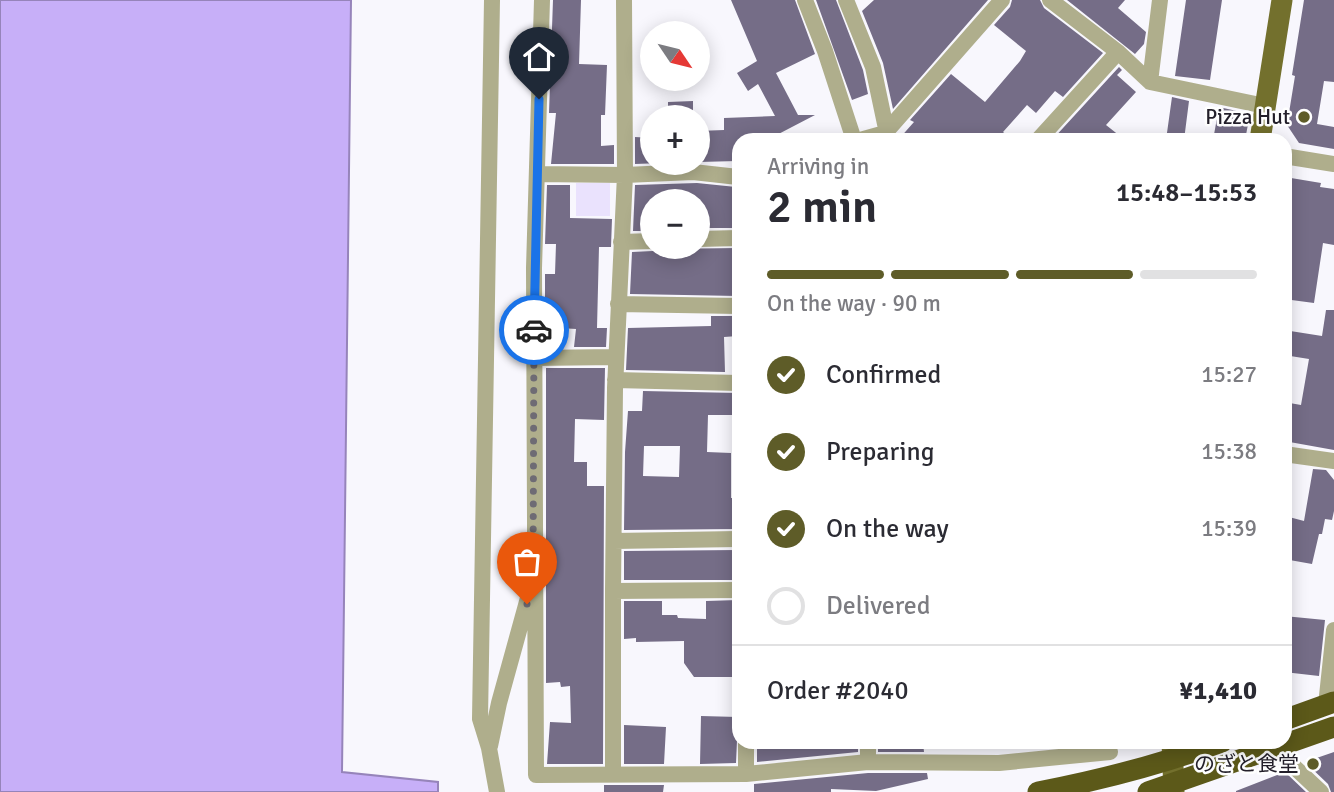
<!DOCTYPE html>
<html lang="en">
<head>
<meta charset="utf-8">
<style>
	:root { --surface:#fff; --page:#f7f7f7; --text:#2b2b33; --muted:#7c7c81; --line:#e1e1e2; --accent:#5e5c28 }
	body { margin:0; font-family:Signika,"Noto Sans JP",sans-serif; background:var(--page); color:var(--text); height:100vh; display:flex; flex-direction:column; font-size:26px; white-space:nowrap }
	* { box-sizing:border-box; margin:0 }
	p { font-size:23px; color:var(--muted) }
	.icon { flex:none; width:38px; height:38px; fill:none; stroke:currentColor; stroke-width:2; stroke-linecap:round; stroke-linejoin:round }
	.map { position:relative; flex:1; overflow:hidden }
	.panel { position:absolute; left:732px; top:133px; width:560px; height:616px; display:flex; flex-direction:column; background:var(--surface); border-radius:21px; box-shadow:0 4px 18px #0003 }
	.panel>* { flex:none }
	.needle { width:46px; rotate:125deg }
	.buttons { position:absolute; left:640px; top:21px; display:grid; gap:14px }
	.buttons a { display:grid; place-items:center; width:70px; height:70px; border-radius:50%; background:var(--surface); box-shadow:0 4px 18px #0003; font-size:35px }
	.pin { position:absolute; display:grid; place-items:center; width:60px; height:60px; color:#fff; margin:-72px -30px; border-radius:50% 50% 50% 0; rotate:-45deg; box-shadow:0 0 7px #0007 }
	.pin .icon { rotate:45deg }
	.courier { position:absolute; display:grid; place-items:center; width:70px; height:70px; margin:-35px; border:5px solid #1a73e8; border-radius:50%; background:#fff; color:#222; box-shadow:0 2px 9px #0007 }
	.headline em { font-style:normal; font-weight:600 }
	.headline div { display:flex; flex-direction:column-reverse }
	.headline { display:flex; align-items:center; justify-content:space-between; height:119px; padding:0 35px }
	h1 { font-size:46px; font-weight:600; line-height:52px }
	.bar { display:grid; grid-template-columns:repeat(4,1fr); gap:10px 7px; align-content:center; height:84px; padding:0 35px }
	.bar i { height:9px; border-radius:5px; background:var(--line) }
	.bar .selected { background:var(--accent) }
	.bar p { grid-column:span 4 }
	.line { display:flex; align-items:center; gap:18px; padding:0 35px; border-top:2px solid var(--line) }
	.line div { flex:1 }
	ol { padding:0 35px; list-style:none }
	li { display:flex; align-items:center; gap:21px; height:77px }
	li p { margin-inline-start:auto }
	li .icon { padding:7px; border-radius:50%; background:var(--accent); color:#fff; stroke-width:4 }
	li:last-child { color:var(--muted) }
	li i { width:38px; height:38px; border:4px solid var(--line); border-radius:50% }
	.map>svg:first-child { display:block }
</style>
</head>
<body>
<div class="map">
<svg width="1334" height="792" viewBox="0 0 1334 792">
	<rect width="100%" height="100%" fill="#f8f7fd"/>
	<path fill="#eae2fd" d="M576,183H610V216H576Z"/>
	<path fill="#c7aff8" stroke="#9684ba" stroke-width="2" d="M0,0H351L342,772L438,782V792H0Z"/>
	<path fill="#756d87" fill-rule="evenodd" d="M553,0H581L579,64L607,65L605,115H601V146L614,145V164H551L556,113H549Z
		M731,0H795L815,54L776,73L798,115H815L767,140H738V161L698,162V131L724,130V118L775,116L758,84L748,91L737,73L757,61Z
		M816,0H836L863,70L868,94L852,100Z
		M874,0H988L893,109L883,63L862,11Z
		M1012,0H1040L1044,8L1103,53L1063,97L1055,91L1036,113L1027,105L1003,132L1012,140H898L914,122L910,120L951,74L985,102L1020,61L1026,51L994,25L1010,7Z
		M1067,0H1125L1118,8L1146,32L1144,44L1135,54Z
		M1186,0H1222L1210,80L1175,76Z
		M1304,0H1334V82L1324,81L1317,124L1334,127V149L1299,143L1287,125L1295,76L1292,75Z
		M1119,67L1122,70L1117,75L1136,92L1106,125L1125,140H1052Z
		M1172,97L1189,101L1184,140H1166Z
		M693,101V117H668V102Z
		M1219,107L1250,114L1245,140H1213Z
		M635,137L653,138V163H662L635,164Z
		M1291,178L1321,183L1320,187L1334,189V245L1323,243L1314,303L1284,299V236L1288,211L1284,210V188L1289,189Z
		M697,183L736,187L737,228H699L698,201H653V231H633L635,185Z
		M547,185H570V218L612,219L611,247H599L597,328H607L606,347H574L576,329L545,327V274H555L556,244H545Z
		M738,248V296L630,294L632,252L653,251L660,249Z
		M1326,310H1334V450L1284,441V402L1301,405L1309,359L1284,355V330L1322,336Z
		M711,316H738V336L724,337L725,372L626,370L628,328L711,326Z
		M546,368H605L604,420L575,419L574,462H587V486H604L603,764H547L550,722L571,723L570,686L561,687L560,682L546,683Z
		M643,391L738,393V415H708L707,452L731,453V498H738V529L624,530L625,452L628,411H642ZM644,446H680L679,477L643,476Z
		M1313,469L1326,470L1334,480V511L1332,520L1325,519L1322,534H1319L1312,564L1284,559V537L1289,517L1304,521Z
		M738,550V580H624V551Z
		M738,600V618H734L735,677H694L684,663V641L636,642V638L624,639V601H662V615H677L678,618L706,619V601Z
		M1284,616L1325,620L1319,676L1284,672Z
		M701,716L738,717L736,763L700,764Z
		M624,725L666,727L664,764H624Z
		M757,742H858V752L757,762Z
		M878,742H923L924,752H878Z
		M1334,752V792H1331L1328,784L1305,762Z
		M1285,772L1306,792H1236V791Z
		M868,773H927L928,779L876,791L831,789V792H754V784Z
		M604,785H664L663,792H604Z"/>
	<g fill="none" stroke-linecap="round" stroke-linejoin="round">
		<path stroke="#afae8c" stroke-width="16" d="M492,0L480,719L489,748L497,792
			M542,0L534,268L536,775L746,774L868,762L999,763L1110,752L1104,742
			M624,0L625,175L615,388L613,591L738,590
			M805,0L825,51L854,140
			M846,0L873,67L888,138
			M1050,0L1118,52L1150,82
			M1160,0L1150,82L1265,106
			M860,140L885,133L1002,0
			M1038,140L1118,52
			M1284,156L1334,164
			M537,174L625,175L693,172L738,177
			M698,239L738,238
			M621,242L653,241
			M618,304L738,306
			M534,358L616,357
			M615,380L738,383
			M1284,454L1334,461
			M614,541L738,539
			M1326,705L1334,630
			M868,742V762
			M490,746L499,703L528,598
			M1289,762L1321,792
			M746,774V742
			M613,775V591"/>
		<path stroke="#73702d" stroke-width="21" d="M1260,140L1282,0
			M1172,742L1174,792"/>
		<path stroke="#5c5919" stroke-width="21" d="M1284,720L1334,702
			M1038,792C1101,780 1162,764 1222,742
			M1148,792L1334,727"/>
	</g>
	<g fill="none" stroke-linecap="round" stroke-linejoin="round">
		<path stroke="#6e6b74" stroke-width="7" stroke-dasharray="0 12.6" d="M527,604L533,579L534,330"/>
		<path stroke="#1a73e8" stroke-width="9" d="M534,330L539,99"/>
	</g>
	<g fill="#5e5c28" stroke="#fff" stroke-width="2.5">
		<circle cx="1304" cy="117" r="7"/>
		<circle cx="1313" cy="764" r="7"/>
	</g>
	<g text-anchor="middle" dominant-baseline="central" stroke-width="5" stroke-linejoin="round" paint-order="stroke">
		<g font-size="21" fill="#231f2a" stroke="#fff" text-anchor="end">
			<text x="1290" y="117">Pizza Hut</text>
			<text x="1299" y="764">のざと食堂</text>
		</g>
	</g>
</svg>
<div class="buttons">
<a><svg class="needle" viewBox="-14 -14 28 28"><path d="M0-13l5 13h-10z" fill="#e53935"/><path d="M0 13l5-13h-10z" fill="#7c7c81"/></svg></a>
<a>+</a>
<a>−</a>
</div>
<div class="pin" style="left:527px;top:604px;background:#ea580c"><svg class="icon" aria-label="bag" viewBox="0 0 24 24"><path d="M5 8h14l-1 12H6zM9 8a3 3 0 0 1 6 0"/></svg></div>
<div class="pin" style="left:539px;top:99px;background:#1f2937"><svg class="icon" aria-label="home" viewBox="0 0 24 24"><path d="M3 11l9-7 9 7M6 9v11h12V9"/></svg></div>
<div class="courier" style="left:534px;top:330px"><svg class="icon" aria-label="car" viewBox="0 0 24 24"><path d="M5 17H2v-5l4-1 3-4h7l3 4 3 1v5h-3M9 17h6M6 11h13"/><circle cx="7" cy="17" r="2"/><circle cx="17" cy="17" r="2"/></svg></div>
<section class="panel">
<div class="headline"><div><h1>2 min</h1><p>Arriving in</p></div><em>15:48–15:53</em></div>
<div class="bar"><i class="selected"></i><i class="selected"></i><i class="selected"></i><i></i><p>On the way · 90 m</p></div>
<ol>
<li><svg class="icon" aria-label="check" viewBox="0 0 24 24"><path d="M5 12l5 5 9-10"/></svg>Confirmed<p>15:27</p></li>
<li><svg class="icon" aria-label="check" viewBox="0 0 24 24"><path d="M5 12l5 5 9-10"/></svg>Preparing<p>15:38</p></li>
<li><svg class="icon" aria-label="check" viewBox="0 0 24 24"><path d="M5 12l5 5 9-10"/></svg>On the way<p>15:39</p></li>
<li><i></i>Delivered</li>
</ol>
<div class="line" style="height:91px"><div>Order #2040</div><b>¥1,410</b></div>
</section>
</div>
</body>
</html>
